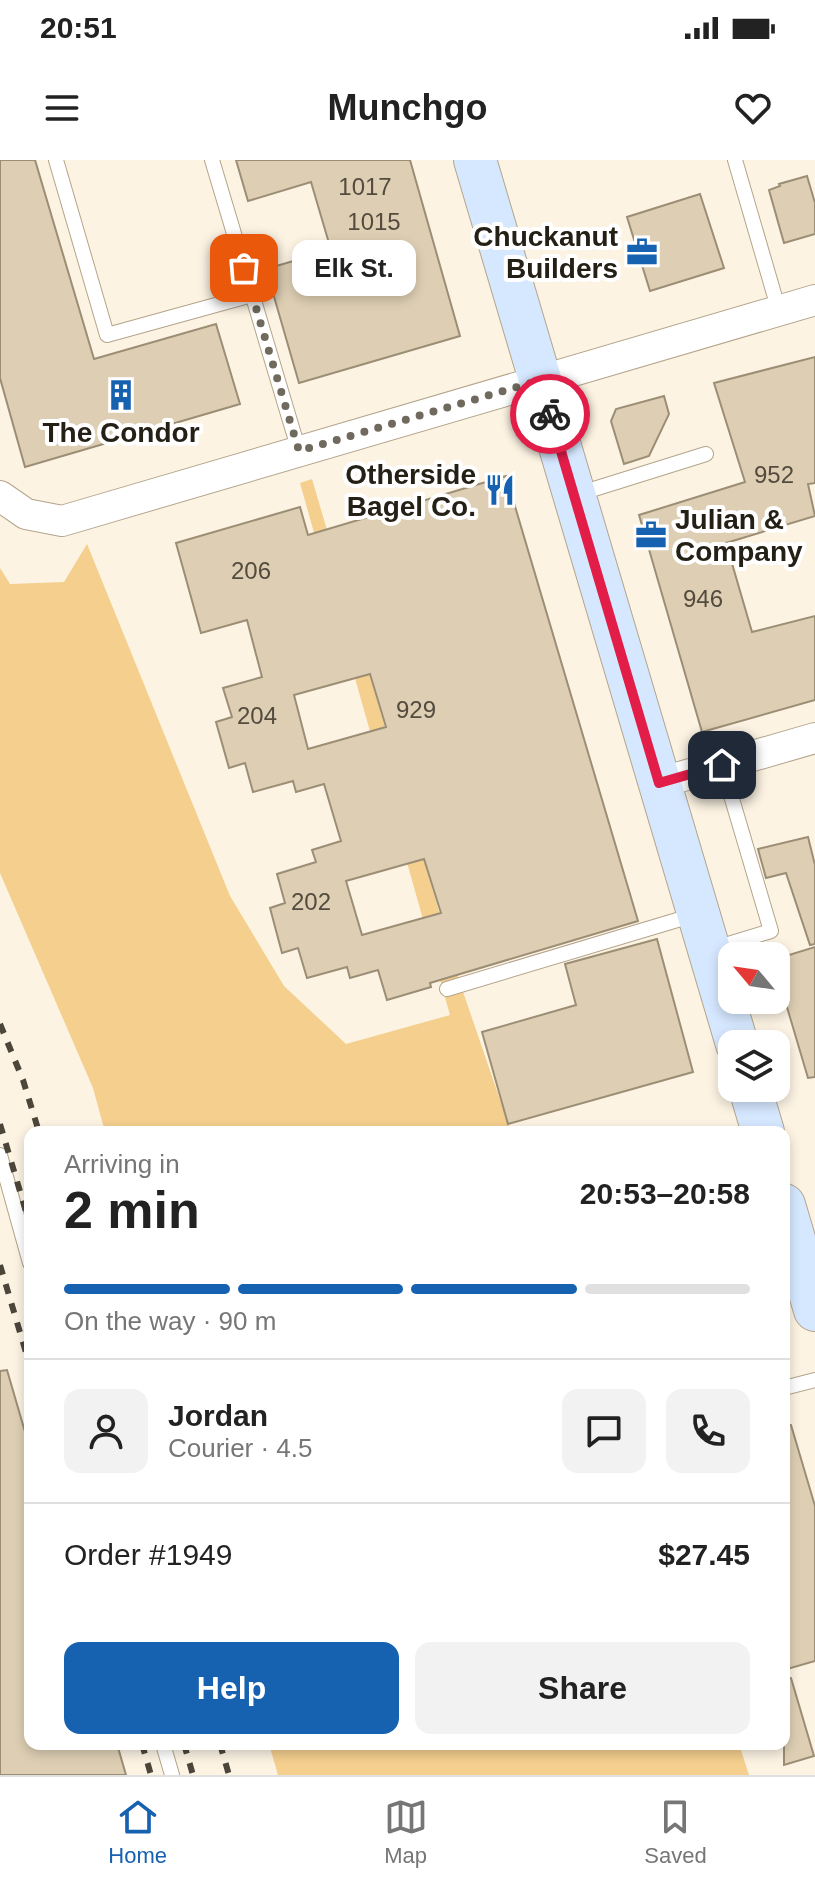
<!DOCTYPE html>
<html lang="en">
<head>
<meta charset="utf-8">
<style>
	:root { --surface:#fff; --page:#f2f2f2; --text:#222; --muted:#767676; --line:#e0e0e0; --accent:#1661b0 }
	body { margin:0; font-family:Arial,sans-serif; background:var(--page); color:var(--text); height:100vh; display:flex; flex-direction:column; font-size:30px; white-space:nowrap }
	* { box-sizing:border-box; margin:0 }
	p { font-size:26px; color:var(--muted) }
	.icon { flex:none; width:44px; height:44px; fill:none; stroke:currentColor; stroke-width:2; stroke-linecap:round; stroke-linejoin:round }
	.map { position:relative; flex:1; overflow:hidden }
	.sheet { position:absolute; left:24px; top:966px; width:766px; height:624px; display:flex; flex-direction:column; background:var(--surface); border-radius:16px; box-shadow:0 4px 12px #0003 }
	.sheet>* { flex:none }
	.needle { width:52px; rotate:299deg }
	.buttons { position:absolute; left:718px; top:782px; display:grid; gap:16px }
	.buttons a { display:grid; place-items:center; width:72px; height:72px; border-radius:16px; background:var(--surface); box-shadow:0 4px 12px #0003; font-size:40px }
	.pin { position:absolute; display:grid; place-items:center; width:68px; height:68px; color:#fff; margin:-34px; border-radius:16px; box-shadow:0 4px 12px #0006 }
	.courier { position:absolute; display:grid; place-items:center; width:80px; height:80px; margin:-40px; border:6px solid #e11d48; border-radius:50%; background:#fff; color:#222; box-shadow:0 2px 10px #0007 }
	.bubble { position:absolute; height:56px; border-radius:16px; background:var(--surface); box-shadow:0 4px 12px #0003; font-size:26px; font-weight:700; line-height:56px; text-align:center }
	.head em { font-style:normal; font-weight:700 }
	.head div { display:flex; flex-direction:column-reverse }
	.head { display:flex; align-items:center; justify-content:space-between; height:136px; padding:0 40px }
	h1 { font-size:52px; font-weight:700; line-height:60px }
	.bar { display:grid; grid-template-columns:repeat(4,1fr); gap:12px 8px; align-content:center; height:96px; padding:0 40px }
	.bar i { height:10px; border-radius:6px; background:var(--line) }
	.bar .active { background:var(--accent) }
	.bar p { grid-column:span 4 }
	.line { display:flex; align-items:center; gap:20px; padding:0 40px; border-top:2px solid var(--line) }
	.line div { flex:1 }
	.round { display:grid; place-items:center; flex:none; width:84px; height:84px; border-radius:16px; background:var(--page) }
	.button { display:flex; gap:16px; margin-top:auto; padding:16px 40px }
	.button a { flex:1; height:92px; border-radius:16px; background:var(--accent); color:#fff; font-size:32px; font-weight:700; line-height:92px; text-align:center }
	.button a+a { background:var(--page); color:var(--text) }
	.status { display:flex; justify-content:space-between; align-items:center; height:56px; padding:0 40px; background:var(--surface); direction:ltr }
	.status svg { height:22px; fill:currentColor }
	header { display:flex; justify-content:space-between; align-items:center; height:104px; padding:0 40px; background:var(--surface); font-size:36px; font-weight:700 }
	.dock { display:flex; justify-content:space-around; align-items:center; height:112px; border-top:2px solid var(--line); background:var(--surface); font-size:22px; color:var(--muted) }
	.dock a { display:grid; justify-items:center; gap:4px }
	.dock .active { color:var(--accent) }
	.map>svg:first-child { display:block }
</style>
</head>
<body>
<div class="status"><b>20:51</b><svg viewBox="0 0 49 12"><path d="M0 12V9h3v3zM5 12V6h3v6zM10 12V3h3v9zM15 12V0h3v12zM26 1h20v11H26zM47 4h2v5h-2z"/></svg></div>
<header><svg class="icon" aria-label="menu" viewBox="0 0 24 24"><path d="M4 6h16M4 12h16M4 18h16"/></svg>Munchgo<svg class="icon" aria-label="heart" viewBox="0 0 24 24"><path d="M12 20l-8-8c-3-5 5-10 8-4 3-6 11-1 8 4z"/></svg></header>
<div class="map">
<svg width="815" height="1615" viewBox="0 0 815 1615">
	<rect width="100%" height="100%" fill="#fcf3e3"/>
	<path fill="#f4cf8e" d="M312,319L460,823L511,972H105L93,928L0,713V408L10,424L64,422L87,384L230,736L284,826L346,884L450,855L300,323Z
		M269,1584H739L749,1615H278Z"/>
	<path fill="#decfb4" stroke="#9c8e75" stroke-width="2" fill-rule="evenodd" d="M0,0H35L94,199L216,164L240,244L25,307L0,218Z
		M236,0H410L460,176L299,223L266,109L331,90L311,22L248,41Z
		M807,16L815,43V74L784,83L769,30L780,26L779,24Z
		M700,34L724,108L650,131L627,57Z
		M815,197V323L808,324L815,356L726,383L752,472L815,456V540L702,572L639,355L745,322L714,223Z
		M664,236L669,254L649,296L624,304L611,261L616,249Z
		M506,316L638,761L430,823L431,827L387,840L378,810L350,818L347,807L307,818L298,788L282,793L270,748L285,743L277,714L316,702L312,690L341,681L324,624L296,632L293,621L253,632L245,603L229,608L216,562L232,557L223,528L262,517L247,460L201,473L176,383L300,347L308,375ZM370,514L386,567L308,589L294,535ZM424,699L441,753L362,775L346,721Z
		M808,677L815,705V784L810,785L786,713L766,718L758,689Z
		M657,779L693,912L508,964L482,872L576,845L565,804Z
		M815,787V917L808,918L776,810V799Z
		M7,1210L30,1289V1584H117L126,1615H0V1211Z
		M791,1265L815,1346V1501L784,1510V1266Z
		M791,1518L814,1596L784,1605V1519Z"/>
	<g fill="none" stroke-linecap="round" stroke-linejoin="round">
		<defs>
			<path id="lane" d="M56,0L107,175L252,135
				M212,0L299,291
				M735,0L779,151
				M578,334L706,294
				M712,789L771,771L722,605
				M447,829L694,755
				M0,995L30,1103
				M784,1228L815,1220
				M163,1584L172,1615"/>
			<path id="street" d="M0,336L26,354L62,361L815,140
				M659,623L815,578"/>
			<path id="secondary" d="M475,0L737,884
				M750,928L763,972
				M784,1045L815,1150"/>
		</defs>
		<use href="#lane" stroke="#b4a58b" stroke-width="16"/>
		<use href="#street" stroke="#b4a58b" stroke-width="32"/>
		<use href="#secondary" stroke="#b4a58b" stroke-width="44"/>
		<use href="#lane" stroke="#fff" stroke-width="14"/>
		<use href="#street" stroke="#fff" stroke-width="30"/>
		<use href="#secondary" stroke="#d6e8ff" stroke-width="42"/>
		<path stroke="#4b453a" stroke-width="6" stroke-dasharray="10 10" stroke-linecap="butt" d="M0,864L23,920L39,972
			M0,964L30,1065
			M0,1105L30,1206
			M142,1584L151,1615
			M184,1584L193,1615
			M220,1584L229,1615"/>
	</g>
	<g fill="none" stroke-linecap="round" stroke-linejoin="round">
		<path stroke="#706a5e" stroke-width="8" stroke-dasharray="0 14.4" d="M244,108L299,291L541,220L550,254"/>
		<path stroke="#e11d48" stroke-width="10" d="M550,254L659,623L722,605"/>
	</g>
	<defs>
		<symbol id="office-bare" viewBox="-9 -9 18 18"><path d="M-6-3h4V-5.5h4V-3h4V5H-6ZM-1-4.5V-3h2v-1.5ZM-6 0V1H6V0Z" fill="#1661b0" stroke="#fff" stroke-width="2.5" paint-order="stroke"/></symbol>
		<symbol id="building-bare" viewBox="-9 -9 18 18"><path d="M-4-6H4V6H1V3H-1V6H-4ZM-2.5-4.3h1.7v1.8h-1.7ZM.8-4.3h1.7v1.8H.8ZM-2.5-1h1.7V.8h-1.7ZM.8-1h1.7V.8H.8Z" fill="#1661b0" stroke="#fff" stroke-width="2.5" paint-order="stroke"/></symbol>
		<symbol id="restaurant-bare" viewBox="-9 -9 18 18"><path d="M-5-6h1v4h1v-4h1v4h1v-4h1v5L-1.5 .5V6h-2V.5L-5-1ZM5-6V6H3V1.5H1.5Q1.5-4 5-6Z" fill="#1661b0" stroke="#fff" stroke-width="2.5" paint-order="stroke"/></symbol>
	</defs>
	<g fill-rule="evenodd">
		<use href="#office-bare" x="620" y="70" width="44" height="44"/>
		<use href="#building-bare" x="99" y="213" width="44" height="44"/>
		<use href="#restaurant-bare" x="478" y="308" width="44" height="44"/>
		<use href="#office-bare" x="629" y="353" width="44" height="44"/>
	</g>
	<g text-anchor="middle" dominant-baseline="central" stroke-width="8" stroke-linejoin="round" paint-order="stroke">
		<g font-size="24" fill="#534c3e">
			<text x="365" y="26">1017</text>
			<text x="374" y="61">1015</text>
			<text x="774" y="314">952</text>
			<text x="251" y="410">206</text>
			<text x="703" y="438">946</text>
			<text x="416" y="549">929</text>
			<text x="257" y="555">204</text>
			<text x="311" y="741">202</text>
		</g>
		<g font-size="28" font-weight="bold" fill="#252016" stroke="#fff" text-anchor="end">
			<text x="618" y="76">Chuckanut<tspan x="618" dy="32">Builders</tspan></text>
			<text x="121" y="272" text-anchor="middle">The Condor</text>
			<text x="476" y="314">Otherside<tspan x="476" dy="32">Bagel Co.</tspan></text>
			<text x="675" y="359" text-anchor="start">Julian &amp;<tspan x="675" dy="32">Company</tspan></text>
		</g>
	</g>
</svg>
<div class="buttons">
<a><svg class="needle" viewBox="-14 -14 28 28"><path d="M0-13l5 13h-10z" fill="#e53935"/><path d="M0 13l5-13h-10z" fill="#767676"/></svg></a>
<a><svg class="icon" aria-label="layers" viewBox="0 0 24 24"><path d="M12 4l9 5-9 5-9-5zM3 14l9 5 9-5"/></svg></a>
</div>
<div class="pin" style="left:244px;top:108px;background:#ea580c"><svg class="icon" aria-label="bag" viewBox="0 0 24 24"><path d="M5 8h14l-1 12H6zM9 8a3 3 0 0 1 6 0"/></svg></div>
<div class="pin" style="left:722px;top:605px;background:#1f2937"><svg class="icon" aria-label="home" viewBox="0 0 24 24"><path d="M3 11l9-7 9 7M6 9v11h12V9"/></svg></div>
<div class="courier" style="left:550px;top:254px"><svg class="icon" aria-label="bike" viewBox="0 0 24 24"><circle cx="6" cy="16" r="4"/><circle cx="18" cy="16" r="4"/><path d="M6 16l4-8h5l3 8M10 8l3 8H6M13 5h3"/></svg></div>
<div class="bubble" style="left:292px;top:80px;width:124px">Elk St.</div>
<section class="sheet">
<div class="head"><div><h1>2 min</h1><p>Arriving in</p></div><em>20:53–20:58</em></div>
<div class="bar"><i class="active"></i><i class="active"></i><i class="active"></i><i></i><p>On the way · 90 m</p></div>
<div class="line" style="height:144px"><a class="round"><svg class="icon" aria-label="person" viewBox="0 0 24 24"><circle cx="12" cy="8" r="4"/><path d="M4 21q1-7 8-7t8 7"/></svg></a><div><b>Jordan</b><p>Courier · 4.5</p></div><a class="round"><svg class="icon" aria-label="chat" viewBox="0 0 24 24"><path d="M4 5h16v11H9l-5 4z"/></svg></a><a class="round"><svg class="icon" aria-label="phone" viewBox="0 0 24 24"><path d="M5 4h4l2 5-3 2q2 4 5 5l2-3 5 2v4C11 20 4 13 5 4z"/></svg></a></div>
<div class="line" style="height:104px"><div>Order #1949</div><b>$27.45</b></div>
<div class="button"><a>Help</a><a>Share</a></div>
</section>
</div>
<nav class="dock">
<a class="active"><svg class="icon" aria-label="home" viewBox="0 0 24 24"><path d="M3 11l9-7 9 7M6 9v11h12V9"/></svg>Home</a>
<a><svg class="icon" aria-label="map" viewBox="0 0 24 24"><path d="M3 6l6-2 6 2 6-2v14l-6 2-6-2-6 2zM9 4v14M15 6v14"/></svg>Map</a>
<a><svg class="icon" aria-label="saved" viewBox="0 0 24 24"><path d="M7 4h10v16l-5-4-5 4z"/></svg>Saved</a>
</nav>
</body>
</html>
